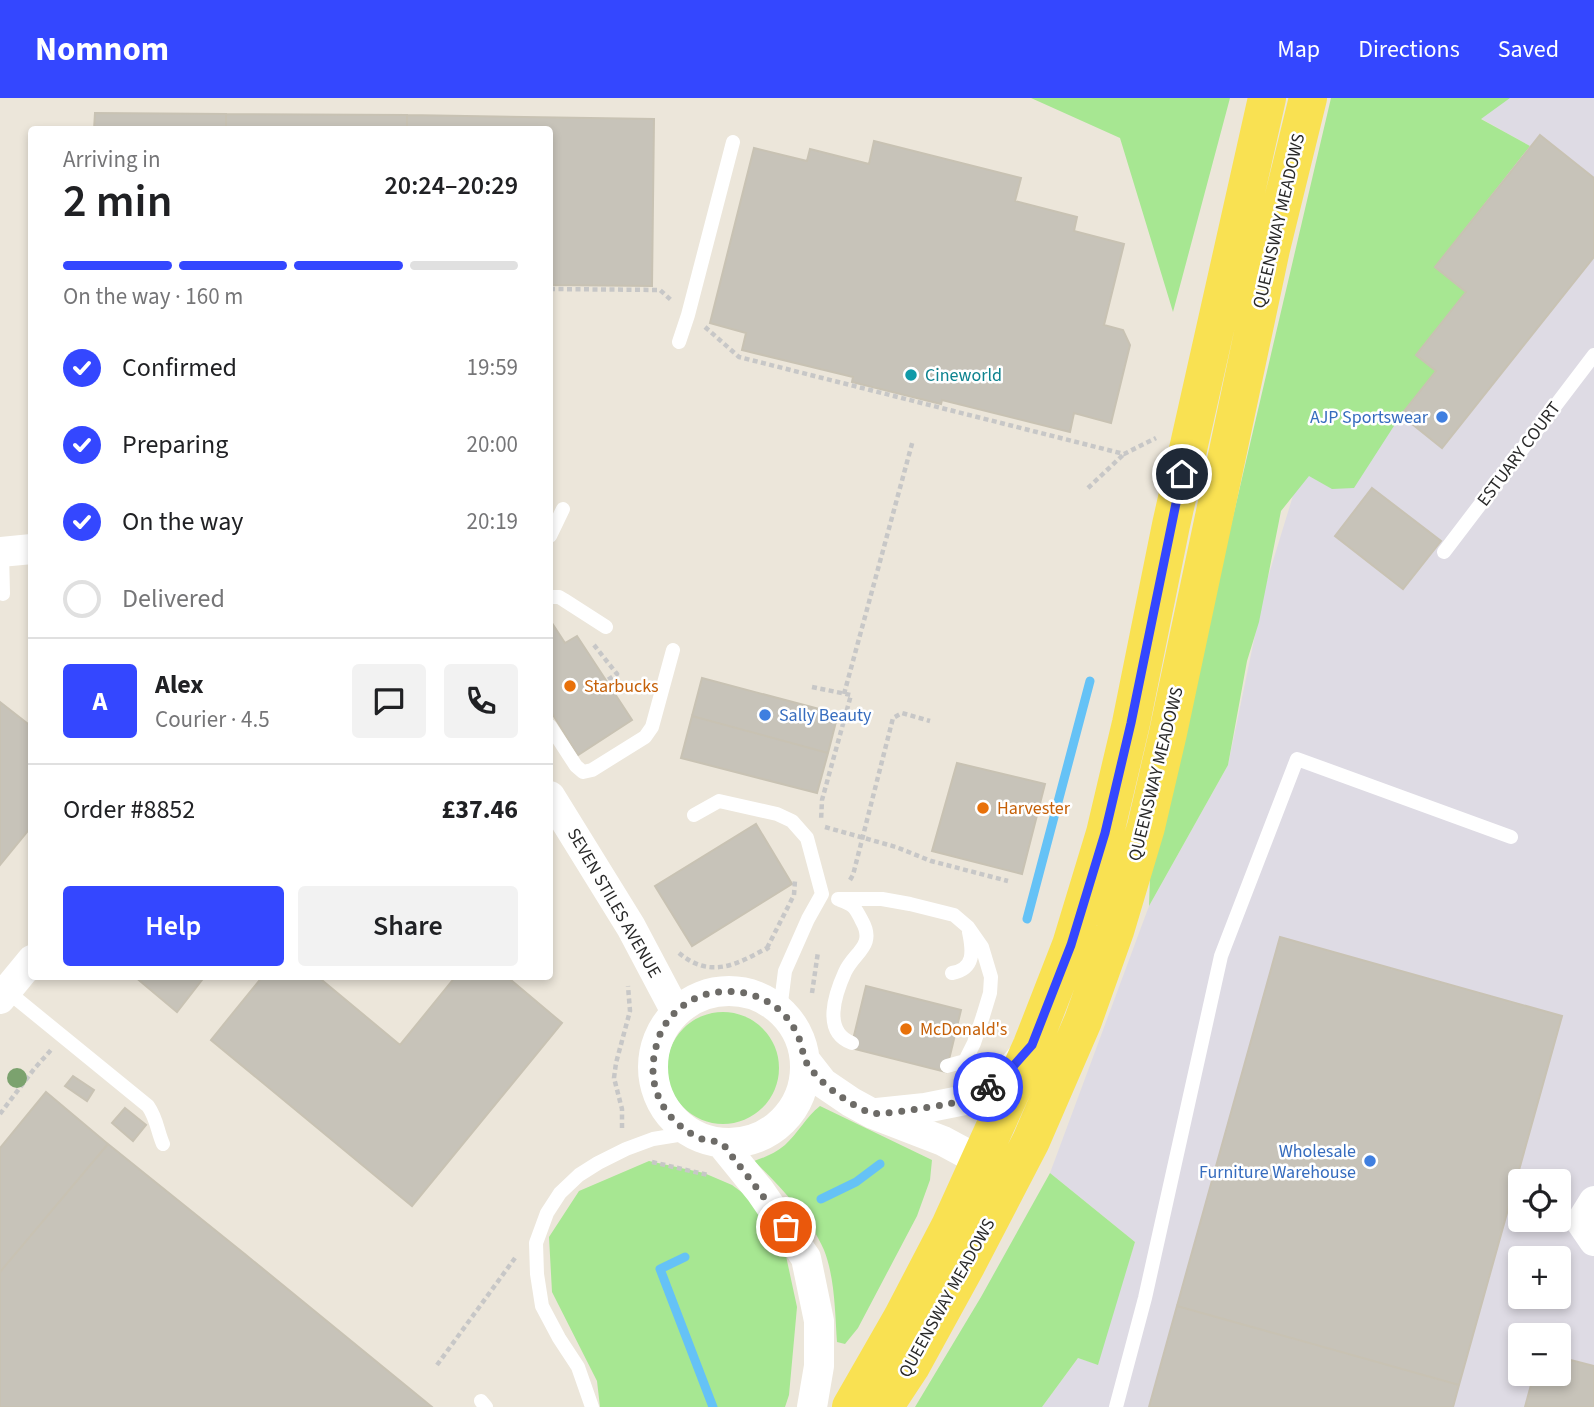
<!DOCTYPE html>
<html lang="en">
<head>
<meta charset="utf-8">
<style>
	:root { --surface:#fff; --page:#f2f2f2; --text:#202124; --muted:#757577; --line:#e0e0e0; --accent:#3447ff }
	body { margin:0; font-family:"Source Sans 3",sans-serif; background:var(--page); color:var(--text); height:100vh; display:flex; flex-direction:column; font-size:26px; white-space:nowrap }
	* { box-sizing:border-box; margin:0 }
	p { font-size:23px; color:var(--muted) }
	.icon { flex:none; width:38px; height:38px; fill:none; stroke:currentColor; stroke-width:2; stroke-linecap:round; stroke-linejoin:round }
	.map { position:relative; flex:1; overflow:hidden }
	.drawer { position:absolute; left:28px; top:28px; width:525px; height:854px; display:flex; flex-direction:column; background:var(--surface); border-radius:7px; box-shadow:0 4px 10px #0003 }
	.drawer>* { flex:none }
	.tools { position:absolute; left:1508px; top:1071px; display:grid; gap:14px }
	.tools a { display:grid; place-items:center; width:63px; height:63px; border-radius:7px; background:var(--surface); box-shadow:0 4px 10px #0003; font-size:35px }
	.pin { position:absolute; display:grid; place-items:center; width:60px; height:60px; color:#fff; margin:-30px; border:4px solid #fff; border-radius:50%; box-shadow:0 2px 7px #0007 }
	.courier { position:absolute; display:grid; place-items:center; width:70px; height:70px; margin:-35px; border:5px solid #3447ff; border-radius:50%; background:#fff; color:#222; box-shadow:0 2px 9px #0007 }
	.overview em { font-style:normal; font-weight:600 }
	.overview div { display:flex; flex-direction:column-reverse }
	.overview { display:flex; align-items:center; justify-content:space-between; height:119px; padding:0 35px }
	h1 { font-size:46px; font-weight:600; line-height:52px }
	.bar { display:grid; grid-template-columns:repeat(4,1fr); gap:10px 7px; align-content:center; height:84px; padding:0 35px }
	.bar i { height:9px; border-radius:5px; background:var(--line) }
	.bar .current { background:var(--accent) }
	.bar p { grid-column:span 4 }
	.line { display:flex; align-items:center; gap:18px; padding:0 35px; border-top:2px solid var(--line) }
	.line div { flex:1 }
	.round { display:grid; place-items:center; flex:none; width:74px; height:74px; border-radius:7px; background:var(--page) }
	ol { padding:0 35px; list-style:none }
	li { display:flex; align-items:center; gap:21px; height:77px }
	li p { margin-inline-start:auto }
	li .icon { padding:7px; border-radius:50%; background:var(--accent); color:#fff; stroke-width:4 }
	li:last-child { color:var(--muted) }
	li i { width:38px; height:38px; border:4px solid var(--line); border-radius:50% }
	.action { display:flex; gap:14px; margin-top:auto; padding:14px 35px }
	.action a { flex:1; height:80px; border-radius:7px; background:var(--accent); color:#fff; font-size:28px; font-weight:600; line-height:80px; text-align:center }
	.action a+a { background:var(--page); color:var(--text) }
	header { display:flex; align-items:center; gap:42px; box-sizing:border-box; height:98px; padding:0 35px; background:var(--accent); color:#fff }
	header strong { font-size:33px }
	nav { display:flex; gap:38px; margin-inline-start:auto; font-size:24px }
	.map>svg:first-child { display:block }
</style>
</head>
<body>
<header>
<strong>Nomnom</strong>
<nav><a>Map</a><a>Directions</a><a>Saved</a></nav>
</header>
<div class="map">
<svg width="1594" height="1309" viewBox="0 0 1594 1309">
	<rect width="100%" height="100%" fill="#ece6da"/>
	<path fill="#dedbe4" fill-rule="evenodd" d="M1500,0H1594V1309H1042L1078,1260L1097,1266L1135,1144L1050,1075L1149,808L1228,667L1265,489L1303,365L1435,169L1530,48L1480,20ZM1521,1083H1559V1122H1521ZM1521,1160H1559V1199H1521ZM1521,1237H1559V1276H1521Z"/>
	<path fill="#a7e792" d="M1031,0H1230L1173,214L1120,40Z
		M1331,0H1510L1481,21L1530,48L1435,169L1466,194L1416,257L1436,273L1401,317L1354,390L1332,391L1309,378L1281,413L1259,524L1247,563L1228,667L1149,808L1151,751L1206,534Z
		M667 970a56 56 0 1 1 112 0a56 56 0 1 1-112 0Z
		M820,1008L932,1062L930,1082L917,1118L858,1230L845,1246L837,1244C835,1215 835,1180 824,1152C811,1121 778,1086 754,1063C766,1059 775,1055 785,1047C798,1035 806,1019 820,1008Z
		M649,1063L704,1075L732,1087L759,1107L783,1144L797,1209L789,1297L785,1309H600L597,1283L552,1194L549,1139L579,1093Z
		M1050,1075L1135,1144L1098,1267L1078,1260L1042,1309H915L981,1199Z"/>
	<g fill="none" stroke-linecap="round" stroke-linejoin="round">
		<path stroke="#65c2f6" stroke-width="9" d="M1027,821L1090,583
			M821,1101L856,1084L880,1066
			M685,1159L660,1171L713,1309"/>
	</g>
	<path fill="#c7c3b9" stroke="#c8c2b3" stroke-width="2" d="M95,15L226,16V32H94Z
		M226,16L407,17V32H226Z
		M407,17L654,21L652,188L550,187V32H407Z
		M1540,37L1594,80V159L1442,350L1401,317L1436,273L1416,257L1466,194L1435,169Z
		M874,43L1021,80L1015,103L1077,119L1074,133L1124,146L1104,227L1123,232L1130,247L1111,325L1074,315L1070,334L942,302L941,306L852,284L853,279L742,252L746,235L710,225L754,50L807,63L810,51L869,66Z
		M1372,390L1441,443L1403,491L1335,438Z
		M550,522L565,545L577,538L632,622L578,657L550,612Z
		M702,580L838,616L828,655L692,618Z
		M0,604L32,629V728L0,767Z
		M692,618L828,655L817,695L681,660Z
		M957,665L1045,686L1022,776L932,753Z
		M756,726L792,786L692,848L655,788Z
		M1280,839L1562,918L1459,1287L1177,1208Z
		M134,878H205L177,914Z
		M263,878H317L400,947L456,878H506L562,925L412,1108L211,942Z
		M866,888L961,912L946,974L851,950Z
		M73,978L94,992L87,1003L65,988Z
		M46,994L108,1046L0,1174V1050Z
		M125,1010L146,1027L133,1043L112,1025Z
		M108,1046L246,1157L432,1309H0V1174Z
		M1177,1208L1459,1287L1453,1309H1149Z
		M1559,1259L1594,1268V1309H1525L1534,1276H1559Z"/>
	<g fill="none" stroke-linecap="round" stroke-linejoin="round">
		<path stroke="#c7c7c7" stroke-width="4.5" stroke-dasharray="5 3.5" stroke-linecap="butt" d="M550,191L660,192L671,202
			M705,229L739,259L1124,356L1156,340
			M1088,390L1124,356
			M594,547L617,576L606,583
			M812,589L851,597L822,702L821,723
			M844,596L913,342
			M825,729L896,749L931,763L1008,783
			M850,782L853,777L893,620L902,615L930,623
			M767,850L794,797L795,782
			M679,855C710,881 736,867 767,850L771,855
			M812,895L818,854
			M0,1016L34,971L51,952
			M622,1030V1011L614,980L616,965L630,913L628,888
			M652,1064L708,1077
			M437,1267L515,1160"/>
		<path stroke="#fff" stroke-width="14" d="M679,244L688,217L733,44
			M550,438L563,411
			M2,454L3,496
			M1444,454L1594,257
			M550,499H559L564,502L606,529
			M550,628L576,668L583,674L592,672L645,639L652,629L673,552
			M694,717L719,703L777,716L792,723L807,740L822,796L808,821L785,873L780,912
			M838,801H882L910,806L954,817L968,829L982,849L991,879L990,895L983,918L974,945L965,963L947,968
			M840,802C854,807 855,809 862,823C876,848 854,854 845,874C835,896 822,934 852,945
			M952,875C975,871 973,853 969,834
			M7,893L148,1008C157,1021 157,1032 163,1046
			M481,1303L486,1309
			M592,1309L578,1269L559,1240L542,1208L537,1176L536,1145L547,1115L560,1095L579,1077L598,1065L626,1051L653,1041L690,1035
			M1116,1309L1145,1200L1221,858L1297,661L1511,739"/>
		<path stroke="#fff" stroke-width="30" d="M0,454L32,451
			M550,698L631,829L676,914
			M653 969a76 76 0 1 1 152 0a76 76 0 1 1-152 0Z
			M0,901L32,862
			M805,962L823,985L851,1004L873,1016L943,1043L995,1071V1076
			M877,1015L925,1010L965,1002L1001,982L1021,960
			M721,1045L760,1093L806,1160L819,1223V1268L812,1309
			M1594,1103L1581,1124L1594,1143"/>
		<path stroke="#f9e152" stroke-width="38" d="M851,1309L902,1220L950,1128L1032,947L1071,847L1105,735L1131,625L1171,427L1267,0
			M884,1309L911,1268L967,1166L1031,1043L1083,923L1115,833L1146,729L1168,635L1271,151L1308,0"/>
	</g>
	<circle fill="#7ba26e" cx="17" cy="980" r="10"/>
	<g fill="none" stroke-linecap="round" stroke-linejoin="round">
		<path stroke="#6d6b67" stroke-width="7" stroke-dasharray="0 12.6" d="M786,1129C769,1106 752,1083 734,1061C731,1057 726,1048 721,1045C717,1043 710,1043 705,1042C686,1036 667,1019 659,1000C650,980 652,959 659,939C666,919 685,903 704,897C737,887 774,898 793,928C796,934 800,941 801,947C803,952 803,958 805,962C816,983 849,1007 871,1015C879,1018 954,1006 965,1002C973,999 980,993 988,989"/>
		<path stroke="#3447ff" stroke-width="9" d="M988,989L1001,982L1032,947L1071,847L1105,735L1131,625L1182,376"/>
	</g>
	<circle fill="#0f9aa8" stroke="#fff" stroke-width="2.5" cx="911" cy="277" r="7"/>
	<g fill="#3f7fe0" stroke="#fff" stroke-width="2.5">
		<circle cx="1442" cy="319" r="7"/>
		<circle cx="765" cy="617" r="7"/>
		<circle cx="1370" cy="1063" r="7"/>
	</g>
	<g fill="#e8710a" stroke="#fff" stroke-width="2.5">
		<circle cx="570" cy="588" r="7"/>
		<circle cx="983" cy="710" r="7"/>
		<circle cx="906" cy="931" r="7"/>
	</g>
	<g text-anchor="middle" dominant-baseline="central" stroke-width="5" stroke-linejoin="round" paint-order="stroke">
		<g font-size="18" fill="#292929" stroke="#fff">
			<text transform="translate(1279 123) rotate(-77)">QUEENSWAY MEADOWS</text>
			<text transform="translate(1519 356) rotate(-53)">ESTUARY COURT</text>
			<text transform="translate(1156 676) rotate(-76)">QUEENSWAY MEADOWS</text>
			<text transform="translate(614 805) rotate(60)">SEVEN STILES AVENUE</text>
			<text transform="translate(947 1200) rotate(-61)">QUEENSWAY MEADOWS</text>
		</g>
		<g font-size="18" fill="#0d838f" stroke="#fff" text-anchor="start">
			<text x="925" y="277">Cineworld</text>
		</g>
		<g font-size="18" fill="#366cbe" stroke="#fff" text-anchor="end">
			<text x="1428" y="319">AJP Sportswear</text>
			<text x="779" y="617" text-anchor="start">Sally Beauty</text>
			<text x="1356" y="1053">Wholesale<tspan x="1356" dy="21">Furniture Warehouse</tspan></text>
		</g>
		<g font-size="18" fill="#c56008" stroke="#fff" text-anchor="start">
			<text x="584" y="588">Starbucks</text>
			<text x="997" y="710">Harvester</text>
			<text x="920" y="931">McDonald's</text>
		</g>
	</g>
</svg>
<div class="tools">
<a><svg class="icon" aria-label="locate" viewBox="0 0 24 24"><circle cx="12" cy="12" r="6"/><path d="M12 2v4M12 18v4M2 12h4M18 12h4"/></svg></a>
<a>+</a>
<a>−</a>
</div>
<div class="pin" style="left:786px;top:1129px;background:#ea580c"><svg class="icon" aria-label="bag" viewBox="0 0 24 24"><path d="M5 8h14l-1 12H6zM9 8a3 3 0 0 1 6 0"/></svg></div>
<div class="pin" style="left:1182px;top:376px;background:#1f2937"><svg class="icon" aria-label="home" viewBox="0 0 24 24"><path d="M3 11l9-7 9 7M6 9v11h12V9"/></svg></div>
<div class="courier" style="left:988px;top:989px"><svg class="icon" aria-label="bike" viewBox="0 0 24 24"><circle cx="6" cy="16" r="4"/><circle cx="18" cy="16" r="4"/><path d="M6 16l4-8h5l3 8M10 8l3 8H6M13 5h3"/></svg></div>
<section class="drawer">
<div class="overview"><div><h1>2 min</h1><p>Arriving in</p></div><em>20:24–20:29</em></div>
<div class="bar"><i class="current"></i><i class="current"></i><i class="current"></i><i></i><p>On the way · 160 m</p></div>
<ol>
<li><svg class="icon" aria-label="check" viewBox="0 0 24 24"><path d="M5 12l5 5 9-10"/></svg>Confirmed<p>19:59</p></li>
<li><svg class="icon" aria-label="check" viewBox="0 0 24 24"><path d="M5 12l5 5 9-10"/></svg>Preparing<p>20:00</p></li>
<li><svg class="icon" aria-label="check" viewBox="0 0 24 24"><path d="M5 12l5 5 9-10"/></svg>On the way<p>20:19</p></li>
<li><i></i>Delivered</li>
</ol>
<div class="line" style="height:126px"><b class="round" style="background:var(--accent);color:#fff">A</b><div><b>Alex</b><p>Courier · 4.5</p></div><a class="round"><svg class="icon" aria-label="chat" viewBox="0 0 24 24"><path d="M4 5h16v11H9l-5 4z"/></svg></a><a class="round"><svg class="icon" aria-label="phone" viewBox="0 0 24 24"><path d="M5 4h4l2 5-3 2q2 4 5 5l2-3 5 2v4C11 20 4 13 5 4z"/></svg></a></div>
<div class="line" style="height:91px"><div>Order #8852</div><b>£37.46</b></div>
<div class="action"><a>Help</a><a>Share</a></div>
</section>
</div>
</body>
</html>
